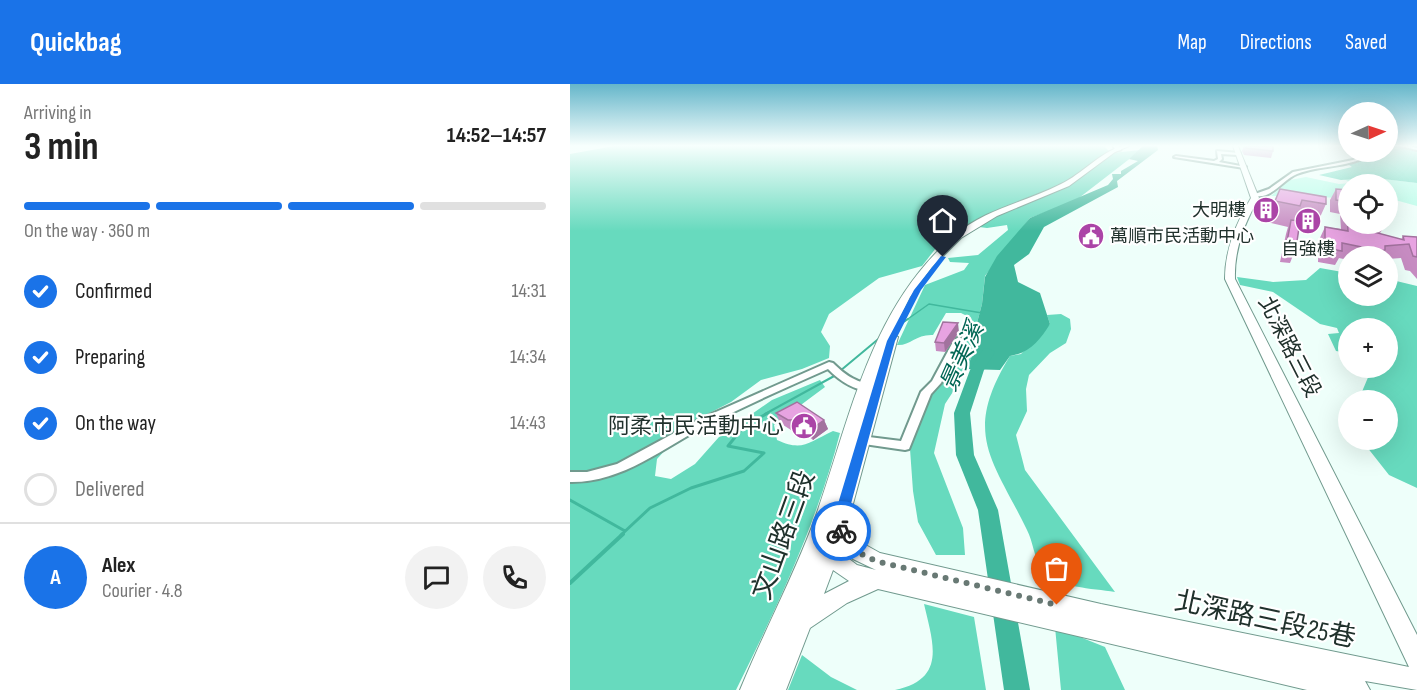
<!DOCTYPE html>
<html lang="en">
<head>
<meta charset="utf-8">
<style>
	:root { --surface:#fff; --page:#f2f2f2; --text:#222; --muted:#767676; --line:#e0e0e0; --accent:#1a73e8 }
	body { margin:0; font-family:"Sofia Sans Condensed","Noto Sans TC",sans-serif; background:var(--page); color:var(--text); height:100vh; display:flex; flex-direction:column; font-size:22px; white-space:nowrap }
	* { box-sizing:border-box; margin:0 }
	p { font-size:20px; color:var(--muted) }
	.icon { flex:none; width:33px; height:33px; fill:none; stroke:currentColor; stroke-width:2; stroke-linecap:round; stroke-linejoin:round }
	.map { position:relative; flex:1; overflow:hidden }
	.panel { display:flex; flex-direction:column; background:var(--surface); width:570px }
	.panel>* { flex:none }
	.needle { width:39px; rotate:87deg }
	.buttons { position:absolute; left:768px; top:18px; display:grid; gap:12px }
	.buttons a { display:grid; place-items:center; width:60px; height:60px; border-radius:50%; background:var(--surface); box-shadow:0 6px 24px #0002; font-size:30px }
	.pin { position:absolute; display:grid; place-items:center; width:51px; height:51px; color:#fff; margin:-62px -26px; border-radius:50% 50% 50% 0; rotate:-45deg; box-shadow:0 0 6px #0007 }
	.pin .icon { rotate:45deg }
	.courier { position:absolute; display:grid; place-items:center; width:60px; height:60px; margin:-30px; border:4px solid #1a73e8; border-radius:50%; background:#fff; color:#222; box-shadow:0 2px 8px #0007 }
	.summary em { font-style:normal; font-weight:700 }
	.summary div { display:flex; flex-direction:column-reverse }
	.summary { display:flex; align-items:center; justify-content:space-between; height:102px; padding:0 24px }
	h1 { font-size:39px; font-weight:700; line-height:45px }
	.bar { display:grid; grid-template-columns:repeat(4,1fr); gap:9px 6px; align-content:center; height:72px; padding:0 24px }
	.bar i { height:8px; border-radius:4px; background:var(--line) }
	.bar .current { background:var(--accent) }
	.bar p { grid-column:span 4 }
	.line { display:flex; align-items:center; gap:15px; padding:0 24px; border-top:2px solid var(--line) }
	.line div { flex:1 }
	.round { display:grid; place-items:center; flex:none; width:63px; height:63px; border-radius:32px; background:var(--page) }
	ol { padding:0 24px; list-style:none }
	li { display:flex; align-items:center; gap:18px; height:66px }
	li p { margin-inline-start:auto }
	li .icon { padding:6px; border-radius:50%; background:var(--accent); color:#fff; stroke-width:4 }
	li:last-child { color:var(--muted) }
	li i { width:33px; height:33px; border:3px solid var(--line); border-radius:50% }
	header { display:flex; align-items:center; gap:36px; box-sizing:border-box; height:84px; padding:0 30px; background:var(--accent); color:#fff }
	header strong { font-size:28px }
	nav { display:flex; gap:33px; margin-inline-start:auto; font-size:21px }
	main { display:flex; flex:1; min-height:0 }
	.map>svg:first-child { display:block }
</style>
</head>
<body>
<header>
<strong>Quickbag</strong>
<nav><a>Map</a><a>Directions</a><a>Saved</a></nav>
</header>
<main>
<section class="panel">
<div class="summary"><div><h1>3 min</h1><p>Arriving in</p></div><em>14:52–14:57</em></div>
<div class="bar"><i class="current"></i><i class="current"></i><i class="current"></i><i></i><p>On the way · 360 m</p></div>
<ol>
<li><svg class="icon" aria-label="check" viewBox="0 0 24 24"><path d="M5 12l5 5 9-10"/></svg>Confirmed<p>14:31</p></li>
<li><svg class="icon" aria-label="check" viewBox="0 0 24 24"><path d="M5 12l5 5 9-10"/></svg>Preparing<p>14:34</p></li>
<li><svg class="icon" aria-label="check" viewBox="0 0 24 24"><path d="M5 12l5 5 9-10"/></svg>On the way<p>14:43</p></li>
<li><i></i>Delivered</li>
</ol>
<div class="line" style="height:108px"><b class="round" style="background:var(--accent);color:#fff">A</b><div><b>Alex</b><p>Courier · 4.8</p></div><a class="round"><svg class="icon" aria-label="chat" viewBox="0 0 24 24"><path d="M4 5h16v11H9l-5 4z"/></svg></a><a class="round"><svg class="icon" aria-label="phone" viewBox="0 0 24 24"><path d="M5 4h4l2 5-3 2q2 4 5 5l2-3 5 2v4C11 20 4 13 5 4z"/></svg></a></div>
</section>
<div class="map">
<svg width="847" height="606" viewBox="0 0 847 606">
	<rect width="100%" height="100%" fill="#eefffa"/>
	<path fill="#b4fde8" d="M736,93L769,100L781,99L774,95L780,93L796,96L794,94L796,93L847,99V122L818,114V100H778V114L701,112L720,96Z"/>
	<path fill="#67dabe" d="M44,62H534L541,69L571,66L505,117L460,134L415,192L412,220L403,254L405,266L392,294L375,320L364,369L393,444L395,471H366L348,438L343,407L340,365L359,309L372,297L392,260L401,234L391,229H376L363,251C346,250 340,262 327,261L355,201L394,186L399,179L380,178L378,174L408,171L438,146L437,141L417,144L386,140L364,149L373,155L352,182L309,194L259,230L251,248L260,262L259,274L232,285L191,296L161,318L120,339L87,375L85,392L101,395L125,380L149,353L202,316L250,296L255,303L204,341L207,356C233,368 239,358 263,347L270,349C247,439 207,523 166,606H0V70Z
		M818,62H847V99L796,93L794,94L799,97L782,94L784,95L771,96L749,91L782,83L776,79L795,68H818Z
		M750,184L778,189V212H818V195L847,202V404L819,391L793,358L818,356V316H796L791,310L802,284H818V244H778V269L766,267L758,250L769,249L767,244L750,240L703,208L670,201L667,193L703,198L736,196Z
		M491,230L500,235L501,245L496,259L480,269L459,291L456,305L457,327L446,351L455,386L545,508C522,504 488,505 472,484C464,475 463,457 457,446C422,374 392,350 440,272L451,270L480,240L477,231Z
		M354,520L404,533L416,606H325C377,595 363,559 354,520Z
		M485,543L535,563L555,606H491Z
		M232,571L261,593L287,606H218Z"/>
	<path fill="#41b89d" d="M573,62H587L588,66L547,97L548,103L474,143L459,170L444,181L448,198L470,209L480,240C470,256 460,269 440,272L430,286L396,285L405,266L403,254L412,220L415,193L427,172L460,134L538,101L543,95L542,90H551V87L568,77L559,75Z"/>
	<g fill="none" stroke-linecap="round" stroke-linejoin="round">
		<path stroke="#41b89d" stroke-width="1.5" d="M335,237L359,220L412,229"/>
		<path stroke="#41b89d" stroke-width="2" d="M332,239L338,235
			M270,287L312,252
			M195,330L266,291"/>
		<path stroke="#41b89d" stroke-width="3" d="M0,416L55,447
			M51,451L80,424L121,404L174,387L194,369L158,362L174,342L198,329"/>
		<path stroke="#41b89d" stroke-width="4" d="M0,499L53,450"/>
		<path fill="#41b89d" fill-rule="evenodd" d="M418,264L425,268L414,286L400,329L404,371L428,426L460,606H434L408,426L386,371L384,329L400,286L413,265Z"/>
		<defs>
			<path id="minor" d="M840,62L847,64V66L830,62Z
				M647,67L670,69L668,71L651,70L652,75L649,78L676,83L674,84L604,73L606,72L644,77L648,75Z
				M800,68H804C781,85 752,80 727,90C712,96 700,118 682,111L699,105L723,88L783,76Z
				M389,253L394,256L371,299L361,310L339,365L335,366L287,359L285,356L287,353L291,352L331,357L351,308L362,297L384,256Z
				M259,278L263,279C277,293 287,298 306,302L307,304L302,307C284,307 270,297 258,285C217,303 177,321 137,341C93,364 52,399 0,398V388H17L47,380L130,335Z"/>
			<path id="major" d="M552,62H559L545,68L499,102L427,132L391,154L362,183L340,213L322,250L328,253L277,442L292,459L310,469L531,520L839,583L655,195C655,165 666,139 681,114L663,62H668L689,114C674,139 664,166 665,195L847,551V606L795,597L800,606H737L308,505L277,519L240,544L216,606H170C193,550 221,497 243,440C280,338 298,225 385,151C415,125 456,118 491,100C512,90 529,69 552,62ZM271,464L283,475L306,486L287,481L270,468ZM263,486L279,497L254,510Z"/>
			<path id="highway" d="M543,62H549L551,66L546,67Z"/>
		</defs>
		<use href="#minor" stroke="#719a8e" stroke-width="4"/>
		<use href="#major" stroke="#719a8e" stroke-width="2"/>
		<use href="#highway" stroke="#719a8e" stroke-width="3"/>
		<use href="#minor" fill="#fff" fill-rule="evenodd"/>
		<use href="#major" fill="#fff" fill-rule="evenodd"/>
		<use href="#highway" fill="#fff" fill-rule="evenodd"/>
	</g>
	<path fill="#c78cc2" d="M674,62H703V67L701,74L674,71L672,67Z
		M710,105L756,120L746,142L730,139L726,164L720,179L710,178L716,150L718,143L697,138L705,117Z
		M766,105L778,106V140H816L810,149L805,148L831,156L833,152L847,153V195L840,187L835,186L831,174L818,175V172H778V176L769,174L765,181L748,178L749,156L755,143L771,145L770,130L760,128V116Z
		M389,248L375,268L366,267L365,258Z
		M206,329L254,336L258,345L243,356L230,346H221L210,339Z"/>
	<path fill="#a2729e" d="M815,166L812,172H808L811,167Z
		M388,239L389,248L375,268L374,259Z
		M254,336L258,345L243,356L240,346Z"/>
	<path fill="#e7a3e1" stroke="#a2729e" stroke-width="1.5" d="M676,62H703V67L676,64Z
		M710,105L756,113V120L732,116L730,122L705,117Z
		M766,105L778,106V140H800V147L834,156L833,152L847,153V173L843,172L839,160L815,162V166L811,167L772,159V167L755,164V143L778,147L776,117L766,116Z
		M721,136L730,137L726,164L716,163Z
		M373,238L388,239L374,259L365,258Z
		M227,318L254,336L240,346L226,336H218L206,329Z"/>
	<linearGradient id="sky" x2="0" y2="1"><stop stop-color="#65b6ca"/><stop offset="0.42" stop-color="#f7fffd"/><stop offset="1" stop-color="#f7fffd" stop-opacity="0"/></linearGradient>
	<rect width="847" height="147" fill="url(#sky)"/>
	<path fill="#1a73e8" d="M371,172L376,173L351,206L325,257L275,442L277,447L275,452H266L261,443L317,257L344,206Z"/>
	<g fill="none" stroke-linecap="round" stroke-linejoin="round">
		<path stroke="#687974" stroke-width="6" stroke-dasharray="0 10.8" d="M271,447C281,465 291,472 310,478L487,521"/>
	</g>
	<defs>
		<symbol id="building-disc" viewBox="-11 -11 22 22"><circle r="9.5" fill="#ab44a7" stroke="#fff"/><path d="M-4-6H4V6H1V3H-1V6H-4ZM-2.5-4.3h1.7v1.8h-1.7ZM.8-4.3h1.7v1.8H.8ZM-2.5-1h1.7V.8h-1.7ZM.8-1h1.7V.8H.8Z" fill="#fff"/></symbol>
		<symbol id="civic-disc" viewBox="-11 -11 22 22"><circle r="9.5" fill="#ab44a7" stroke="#fff"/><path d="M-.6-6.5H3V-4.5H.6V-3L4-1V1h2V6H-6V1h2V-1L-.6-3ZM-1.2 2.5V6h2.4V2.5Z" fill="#fff"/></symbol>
	</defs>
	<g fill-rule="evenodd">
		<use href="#building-disc" x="681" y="111" width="30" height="30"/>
		<use href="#building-disc" x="723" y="122" width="30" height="30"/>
		<use href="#civic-disc" x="506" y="137" width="30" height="30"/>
		<use href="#civic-disc" x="219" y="327" width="30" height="30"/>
	</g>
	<g text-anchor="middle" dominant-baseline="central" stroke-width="4.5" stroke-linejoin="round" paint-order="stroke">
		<g font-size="18" fill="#20312c" stroke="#fff" text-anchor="end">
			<text x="676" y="126">大明樓</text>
			<text x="540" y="152" text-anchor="start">萬順市民活動中心</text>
			<text x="738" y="165" text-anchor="middle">自強樓</text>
		</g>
		<g font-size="22" fill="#20312c" stroke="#fff">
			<text transform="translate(719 263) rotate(63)">北深路三段</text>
		</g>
		<g font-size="22" fill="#20312c" stroke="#fff" text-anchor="end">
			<text x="214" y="342">阿柔市民活動中心</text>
		</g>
		<g font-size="24" font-style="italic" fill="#006654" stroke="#fff">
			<text transform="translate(392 273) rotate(-66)">景美溪</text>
		</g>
		<g font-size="27" fill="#20312c" stroke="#fff">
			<text transform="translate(214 451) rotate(-70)">文山路三段</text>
			<text transform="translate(695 536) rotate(12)">北深路三段25巷</text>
		</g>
	</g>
</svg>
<div class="buttons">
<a><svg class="needle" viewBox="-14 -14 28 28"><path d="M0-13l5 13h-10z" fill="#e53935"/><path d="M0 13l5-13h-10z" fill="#767676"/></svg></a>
<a><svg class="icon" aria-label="locate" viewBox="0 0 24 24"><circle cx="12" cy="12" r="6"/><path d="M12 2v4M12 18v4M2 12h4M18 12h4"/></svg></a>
<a><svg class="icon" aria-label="layers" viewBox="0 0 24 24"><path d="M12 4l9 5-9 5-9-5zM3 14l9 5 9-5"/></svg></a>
<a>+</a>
<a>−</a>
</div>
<div class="pin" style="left:487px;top:521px;background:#ea580c"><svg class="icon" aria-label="bag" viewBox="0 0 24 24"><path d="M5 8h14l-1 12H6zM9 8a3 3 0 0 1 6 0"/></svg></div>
<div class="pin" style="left:373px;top:173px;background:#1f2937"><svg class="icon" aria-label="home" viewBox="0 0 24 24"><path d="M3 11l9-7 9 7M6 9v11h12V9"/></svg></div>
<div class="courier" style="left:271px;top:447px"><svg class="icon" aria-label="bike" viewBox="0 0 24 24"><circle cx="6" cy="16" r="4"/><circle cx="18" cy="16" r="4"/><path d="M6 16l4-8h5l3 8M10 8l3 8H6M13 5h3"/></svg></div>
</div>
</main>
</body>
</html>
